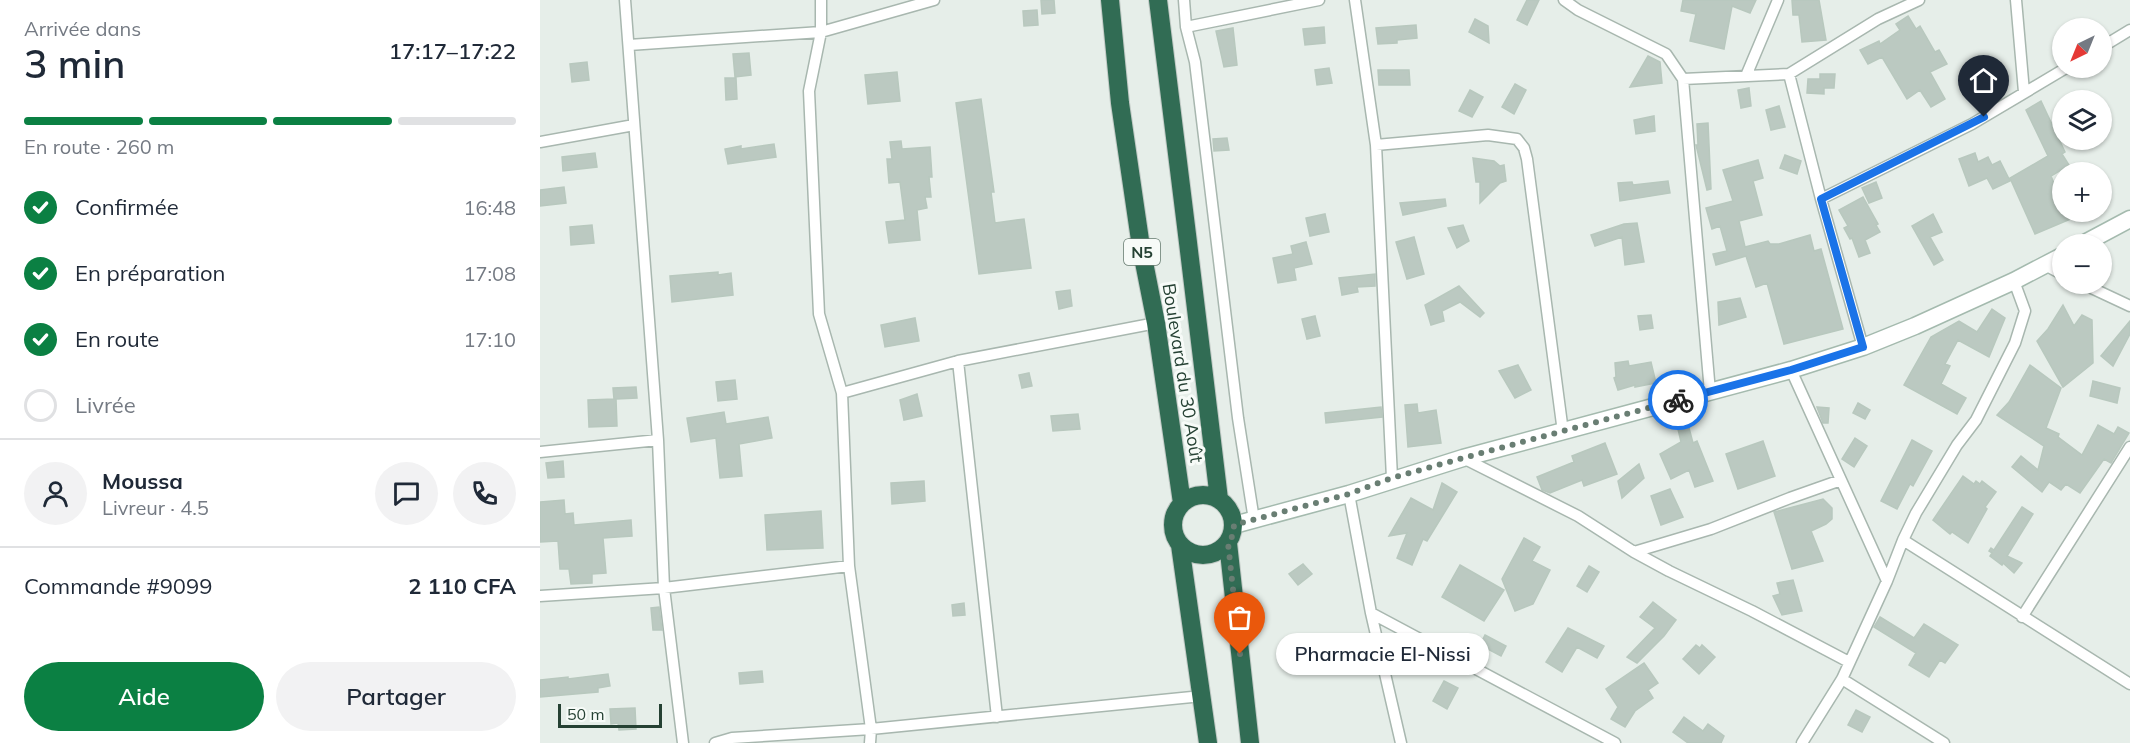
<!DOCTYPE html>
<html lang="fr">
<head>
<meta charset="utf-8">
<style>
	:root { --surface:#fff; --page:#f2f2f3; --text:#1f2937; --muted:#747a83; --line:#e0e1e3; --accent:#0b8043 }
	body { margin:0; font-family:Mulish,sans-serif; background:var(--page); color:var(--text); height:100vh; display:flex; flex-direction:column; font-size:22px; white-space:nowrap }
	* { box-sizing:border-box; margin:0 }
	p { font-size:20px; color:var(--muted) }
	.icon { flex:none; width:33px; height:33px; fill:none; stroke:currentColor; stroke-width:2; stroke-linecap:round; stroke-linejoin:round }
	.map { position:relative; flex:1; overflow:hidden }
	.side { display:flex; flex-direction:column; background:var(--surface); width:540px }
	.side>* { flex:none }
	.needle { width:39px; rotate:223deg }
	.controls { position:absolute; left:1512px; top:18px; display:grid; gap:12px }
	.controls a { display:grid; place-items:center; width:60px; height:60px; border-radius:50%; background:var(--surface); box-shadow:0 2px 4px #0004; font-size:30px }
	.scale { position:absolute; left:18px; bottom:15px; width:104px; box-sizing:border-box; padding-left:6px; border:3px solid #254133; border-top:0; font-size:16px; line-height:21px; white-space:nowrap; color:#254133; -webkit-text-stroke:4px #f7fbf8; paint-order:stroke }
	.pin { position:absolute; display:grid; place-items:center; width:51px; height:51px; color:#fff; margin:-62px -26px; border-radius:50% 50% 50% 0; rotate:-45deg; box-shadow:0 0 6px #0007 }
	.pin .icon { rotate:45deg }
	.courier { position:absolute; display:grid; place-items:center; width:60px; height:60px; margin:-30px; border:4px solid #1a73e8; border-radius:50%; background:#fff; color:#222; box-shadow:0 2px 8px #0007 }
	.bubble { position:absolute; height:42px; border-radius:21px; background:var(--surface); box-shadow:0 2px 4px #0004; font-size:20px; font-weight:600; line-height:42px; text-align:center }
	.headline em { font-style:normal; font-weight:600 }
	.headline div { display:flex; flex-direction:column-reverse }
	.headline { display:flex; align-items:center; justify-content:space-between; height:102px; padding:0 24px }
	h1 { font-size:39px; font-weight:600; line-height:45px }
	.bar { display:grid; grid-template-columns:repeat(4,1fr); gap:9px 6px; align-content:center; height:72px; padding:0 24px }
	.bar i { height:8px; border-radius:4px; background:var(--line) }
	.bar .on { background:var(--accent) }
	.bar p { grid-column:span 4 }
	.line { display:flex; align-items:center; gap:15px; padding:0 24px; border-top:2px solid var(--line) }
	.line div { flex:1 }
	.round { display:grid; place-items:center; flex:none; width:63px; height:63px; border-radius:32px; background:var(--page) }
	ol { padding:0 24px; list-style:none }
	li { display:flex; align-items:center; gap:18px; height:66px }
	li p { margin-inline-start:auto }
	li .icon { padding:6px; border-radius:50%; background:var(--accent); color:#fff; stroke-width:4 }
	li:last-child { color:var(--muted) }
	li i { width:33px; height:33px; border:3px solid var(--line); border-radius:50% }
	.button { display:flex; gap:12px; margin-top:auto; padding:12px 24px }
	.button a { flex:1; height:69px; border-radius:36px; background:var(--accent); color:#fff; font-size:24px; font-weight:600; line-height:69px; text-align:center }
	.button a+a { background:var(--page); color:var(--text) }
	main { display:flex; flex:1; min-height:0 }
	.map>svg:first-child { display:block }
</style>
</head>
<body>
<main>
<section class="side">
<div class="headline"><div><h1>3 min</h1><p>Arrivée dans</p></div><em>17:17–17:22</em></div>
<div class="bar"><i class="on"></i><i class="on"></i><i class="on"></i><i></i><p>En route · 260 m</p></div>
<ol>
<li><svg class="icon" aria-label="check" viewBox="0 0 24 24"><path d="M5 12l5 5 9-10"/></svg>Confirmée<p>16:48</p></li>
<li><svg class="icon" aria-label="check" viewBox="0 0 24 24"><path d="M5 12l5 5 9-10"/></svg>En préparation<p>17:08</p></li>
<li><svg class="icon" aria-label="check" viewBox="0 0 24 24"><path d="M5 12l5 5 9-10"/></svg>En route<p>17:10</p></li>
<li><i></i>Livrée</li>
</ol>
<div class="line" style="height:108px"><a class="round"><svg class="icon" aria-label="person" viewBox="0 0 24 24"><circle cx="12" cy="8" r="4"/><path d="M4 21q1-7 8-7t8 7"/></svg></a><div><b>Moussa</b><p>Livreur · 4.5</p></div><a class="round"><svg class="icon" aria-label="chat" viewBox="0 0 24 24"><path d="M4 5h16v11H9l-5 4z"/></svg></a><a class="round"><svg class="icon" aria-label="phone" viewBox="0 0 24 24"><path d="M5 4h4l2 5-3 2q2 4 5 5l2-3 5 2v4C11 20 4 13 5 4z"/></svg></a></div>
<div class="line" style="height:78px"><div>Commande #9099</div><b>2 110 CFA</b></div>
<div class="button"><a>Aide</a><a>Partager</a></div>
</section>
<div class="map">
<svg width="1590" height="743" viewBox="0 0 1590 743">
	<rect width="100%" height="100%" fill="#e6eee9"/>
	<path fill="#bbc9c1" stroke="#b8c8be" stroke-width="1.5" d="M501,0H514L515,13L502,14Z
		M987,0H999L987,25L977,20Z
		M1143,0H1216L1210,13L1192,6L1184,49L1150,41L1156,14L1141,11Z
		M1252,0H1279L1286,40L1262,42L1259,15H1253Z
		M497,10L498,25L484,26L483,11Z
		M1368,16L1376,29L1380,26L1395,52L1399,50L1407,64L1390,72L1405,99L1391,107L1380,90L1367,99L1342,57L1328,64L1320,50L1339,41L1340,44L1360,30L1356,24Z
		M935,19L948,26L949,43L929,32Z
		M876,25L877,38L857,40V43L838,44L836,28Z
		M784,27L785,43L765,45L763,29Z
		M693,28L697,65L684,67L676,31Z
		M209,53L211,75L195,77L193,54Z
		M1108,56L1120,62L1122,83L1090,87Z
		M47,62L49,80L32,82L30,64Z
		M789,68L792,83L777,85L775,70Z
		M838,70H869L870,85H839Z
		M357,72L360,101L328,104L325,75Z
		M1280,74H1295L1294,88H1284V94L1267,93L1268,79H1280Z
		M185,78H196L197,99L186,100Z
		M975,84L986,90L974,114L962,107Z
		M1209,88L1211,106L1201,108L1198,90Z
		M930,90L943,97L932,117L919,111Z
		M441,99L454,192H451L455,223L484,219L491,268L439,274L416,103Z
		M1501,101L1525,152L1522,154L1529,165L1511,176L1522,203V212H1547L1495,234L1470,178L1508,156L1486,110Z
		M1239,106L1245,127L1231,130L1226,110Z
		M1114,116L1115,131L1096,134L1094,120Z
		M1168,123L1171,189L1167,190L1156,145H1158L1157,124Z
		M687,138L689,150L674,151L673,139Z
		M361,141L362,149L390,147L392,177H389L391,197H385L387,208L377,210L380,240L349,243L346,222L365,220L360,182L349,183L347,159H352L350,142Z
		M234,144L236,157L188,164L185,149L201,146V149Z
		M55,153L57,167L23,171L22,157Z
		M1435,153L1438,162L1448,157L1452,165L1460,161L1470,181L1453,189L1447,178L1429,186L1419,159Z
		M1245,155L1261,161L1257,174L1240,168Z
		M933,158L954,161L960,166L964,165L966,181L960,183L940,203V182H936Z
		M1218,160L1223,178L1213,181L1222,215L1199,221L1205,247L1228,241L1230,244H1239L1270,235L1274,251L1281,249L1303,329L1244,344L1227,283L1216,287L1206,256L1176,265L1173,254L1187,251L1180,226L1172,229L1166,208L1193,201L1183,170Z
		M1128,181L1130,193L1080,201L1078,183L1092,182L1093,185Z
		M1336,182L1342,198L1329,203L1322,188Z
		M24,187L26,203L0,206V190Z
		M1323,197L1338,224L1336,225L1340,232L1325,240L1330,253L1319,257L1312,238L1310,239L1304,228L1308,226L1299,210Z
		M905,199L906,206L863,215L860,203Z
		M785,214L789,232L770,236L766,218Z
		M1393,214L1402,232L1390,237L1403,260L1394,265L1372,226Z
		M1097,223L1104,262L1085,265L1082,237L1055,246L1051,235L1084,224Z
		M52,225L54,243L31,245L30,227Z
		M923,225L929,241L917,248L908,228Z
		M874,237L884,274L867,279L856,242Z
		M766,242L772,264L754,268L756,280L738,283L733,258L753,254L751,246Z
		M178,272V275L191,273L193,295L132,302L130,276Z
		M835,274V286L817,287L818,292L802,295L799,278Z
		M919,286L944,313L940,317L920,302L902,311L904,321L891,325L885,305Z
		M530,290L532,306L519,309L516,292Z
		M1200,298L1206,317L1179,325L1178,302Z
		M1523,305L1534,326L1542,315L1552,320L1553,363L1523,387L1497,341L1508,329Z
		M1452,309L1465,318L1449,357L1418,340L1405,364L1410,366L1401,384L1426,398L1417,414L1364,385L1391,337L1419,321L1437,332Z
		M1111,315L1113,328L1100,330L1098,316Z
		M775,316L780,336L767,339L762,319Z
		M375,318L379,341L345,347L341,325Z
		M1590,321V334L1573,366L1561,356Z
		M1088,361L1089,366L1111,362L1116,383L1095,387V385L1078,390L1074,378L1076,377L1075,363Z
		M978,365L991,390L975,398L959,371Z
		M1490,365L1521,388L1506,428L1519,434L1518,437L1542,455L1558,425L1574,434L1578,427L1589,433L1571,463L1564,459L1540,493L1526,484L1521,490L1509,482L1502,492L1472,467L1481,456L1498,470L1504,446L1457,415L1469,402Z
		M489,373L492,386L482,388L479,375Z
		M195,380L197,399L178,401L176,382Z
		M1553,381L1580,388L1577,403L1550,396Z
		M96,387L97,398L76,399L77,426L49,427L48,400L74,399L73,388Z
		M377,394L382,416L364,420L360,400Z
		M1318,403L1330,410L1325,419L1313,413Z
		M877,404L878,413L896,410L901,443L868,447L865,405Z
		M841,407L842,417L786,423L785,413Z
		M1277,407L1289,408L1288,423H1283Z
		M184,412L186,424L228,417L232,438L199,444L202,476L180,478L176,438L151,442L147,418Z
		M1145,413L1153,443L1157,441L1173,481L1155,487L1149,470L1131,479L1120,454L1141,442L1135,416Z
		M538,414L540,429L513,431L511,416Z
		M1315,438L1327,446L1314,467L1302,459Z
		M1372,440L1392,451L1373,486L1370,484L1357,509L1341,501Z
		M1223,441L1235,476L1198,489L1186,454Z
		M1065,443L1077,474L1044,486L1042,480L1010,493L1002,490L997,477L1034,462L1032,456Z
		M23,461L24,477L8,478L6,463Z
		M1099,464L1104,478L1082,498L1078,481Z
		M1423,476L1434,484L1436,481L1440,484L1442,481L1456,492L1445,507L1447,509L1428,543L1412,532L1410,534L1393,520Z
		M384,481L385,501L352,504L351,483Z
		M902,483L917,492L887,541L883,539L872,565L857,558L867,533L849,536L871,498L893,510Z
		M1130,489L1143,517L1121,525L1111,496Z
		M1283,499L1292,508V519L1286,524L1271,531L1283,561L1252,569L1234,512Z
		M24,500L25,514L33,513L34,525L91,520L92,536L63,538L66,573L52,574V583L31,584L29,569H20L18,541L0,542V502Z
		M1482,507L1493,514L1467,556L1482,563L1474,573L1463,563L1462,565L1450,556L1452,553L1449,551L1451,548L1454,550Z
		M281,511L283,548L227,550L225,515Z
		M984,538L1000,547L992,561L1010,570L993,604L975,611L962,579Z
		M763,564L772,574L758,585L749,574Z
		M920,565L964,590L944,621L902,597Z
		M1049,566L1059,572L1047,592L1037,586Z
		M1253,580L1262,611L1242,615L1233,596L1240,594L1237,583Z
		M1113,602L1136,620L1124,636L1097,663L1087,657L1115,628L1100,617Z
		M424,603L425,615L413,616L412,605Z
		M119,607L122,630H113L111,608Z
		M1340,617L1374,638L1384,624L1418,645L1405,663L1400,660L1389,677L1369,665L1376,653L1334,627Z
		M1028,628L1064,646L1057,658L1037,647L1022,672L1006,662Z
		M945,635L966,646L961,656L940,645Z
		M1156,645L1160,648L1162,645L1175,657L1159,674L1143,659Z
		M1104,663L1118,683L1108,690L1113,698L1095,711L1085,727L1071,719L1078,707L1066,689Z
		M222,671L223,682L200,684L199,673Z
		M68,674L70,686L58,688V692L0,697V680L28,677V679Z
		M904,681L918,688L907,709L893,701Z
		M95,708L96,729L79,730L78,723L71,724L70,709Z
		M1316,710L1330,717L1322,732L1308,725Z
		M1144,717L1163,731L1168,724L1184,736L1181,743H1148L1133,732Z"/>
	<g fill="none" stroke-linecap="round" stroke-linejoin="round">
		<defs>
			<path id="street" d="M85,0L118,440L124,588L143,743
				M281,0V32L269,91L279,314L302,393L309,566L331,729L330,743
				M644,0L646,27L655,62L698,418L714,520
				M815,0L836,145L852,478
				M1024,0L1038,10L1126,54L1143,79L1249,74L1338,19L1379,0
				M1476,0L1484,92
				M646,27L779,0
				M89,45L281,32L394,0
				M1562,47L1590,30
				M1249,74L1281,199L1323,347
				M1206,76L1238,0
				M1143,79L1170,392
				M0,142L94,125
				M836,145L948,135L977,139L984,148L987,159L1023,432
				M1281,199L1432,124L1526,68
				M1505,265L1522,274
				M1543,284L1590,306
				M418,361L457,717
				M1251,370L1347,581
				M302,393L418,361L616,323
				M0,452L118,440
				M923,458L1038,516L1094,552L1129,571L1212,611L1309,662
				M809,494L831,613L861,743
				M1363,540L1590,684
				M1094,552L1171,529L1250,498L1301,480
				M0,596L124,588L309,566
				M831,613L1075,743
				M1482,617L1590,447
				M1302,679L1404,743
				M175,743L192,738L331,729L662,696
				M1262,743L1302,679L1347,581L1363,540L1376,513L1417,445L1436,420L1475,343L1485,311L1474,281"/>
			<path id="secondary" d="M1543,244L1590,219
				M694,525L809,494L923,458L1251,370L1323,347L1375,326L1474,281L1522,256"/>
			<path id="highway" d="M570,0L580,103L601,247L616,323L642,503
				M618,0C638,166 660,333 679,499
				M633 525a30 30 0 1 1 60 0a30 30 0 1 1-60 0Z
				M688,543L710,743
				M640,545L668,743"/>
		</defs>
		<use href="#street" stroke="#a8b7af" stroke-width="13"/>
		<use href="#secondary" stroke="#a4baae" stroke-width="19"/>
		<use href="#highway" stroke="#c2cac6" stroke-width="20"/>
		<use href="#street" stroke="#fff" stroke-width="10"/>
		<use href="#secondary" stroke="#fff" stroke-width="16"/>
		<use href="#highway" stroke="#316c54" stroke-width="18"/>
	</g>
	<g fill="none" stroke-linecap="round" stroke-linejoin="round">
		<path stroke="#697e73" stroke-width="6" stroke-dasharray="0 10.8" d="M700,654L688,543L693,535L694,525L809,494L852,478L923,458L1138,400"/>
		<path stroke="#1a73e8" stroke-width="8" d="M1138,400L1251,370L1323,347L1281,199L1444,117"/>
	</g>
	<g text-anchor="middle" dominant-baseline="central" stroke-width="6" stroke-linejoin="round" paint-order="stroke">
		<rect fill="#f7fbf8" stroke="#64796e" stroke-width="1.5" x="584" y="239" width="36" height="26" rx="4.5"/>
		<g font-size="16" font-weight="bold" fill="#254133">
			<text x="602" y="252">N5</text>
		</g>
		<g font-size="18" fill="#254133" stroke="#f7fbf8">
			<text transform="translate(643 373) rotate(81)">Boulevard du 30 Août</text>
		</g>
	</g>
</svg>
<div class="controls">
<a><svg class="needle" viewBox="-14 -14 28 28"><path d="M0-13l5 13h-10z" fill="#e53935"/><path d="M0 13l5-13h-10z" fill="#747a83"/></svg></a>
<a><svg class="icon" aria-label="layers" viewBox="0 0 24 24"><path d="M12 4l9 5-9 5-9-5zM3 14l9 5 9-5"/></svg></a>
<a>+</a>
<a>−</a>
</div>
<div class="scale">50 m</div>
<div class="pin" style="left:700px;top:654px;background:#ea580c"><svg class="icon" aria-label="bag" viewBox="0 0 24 24"><path d="M5 8h14l-1 12H6zM9 8a3 3 0 0 1 6 0"/></svg></div>
<div class="pin" style="left:1444px;top:117px;background:#1f2937"><svg class="icon" aria-label="home" viewBox="0 0 24 24"><path d="M3 11l9-7 9 7M6 9v11h12V9"/></svg></div>
<div class="courier" style="left:1138px;top:400px"><svg class="icon" aria-label="bike" viewBox="0 0 24 24"><circle cx="6" cy="16" r="4"/><circle cx="18" cy="16" r="4"/><path d="M6 16l4-8h5l3 8M10 8l3 8H6M13 5h3"/></svg></div>
<div class="bubble" style="left:736px;top:633px;width:213px">Pharmacie El-Nissi</div>
</div>
</main>
</body>
</html>
